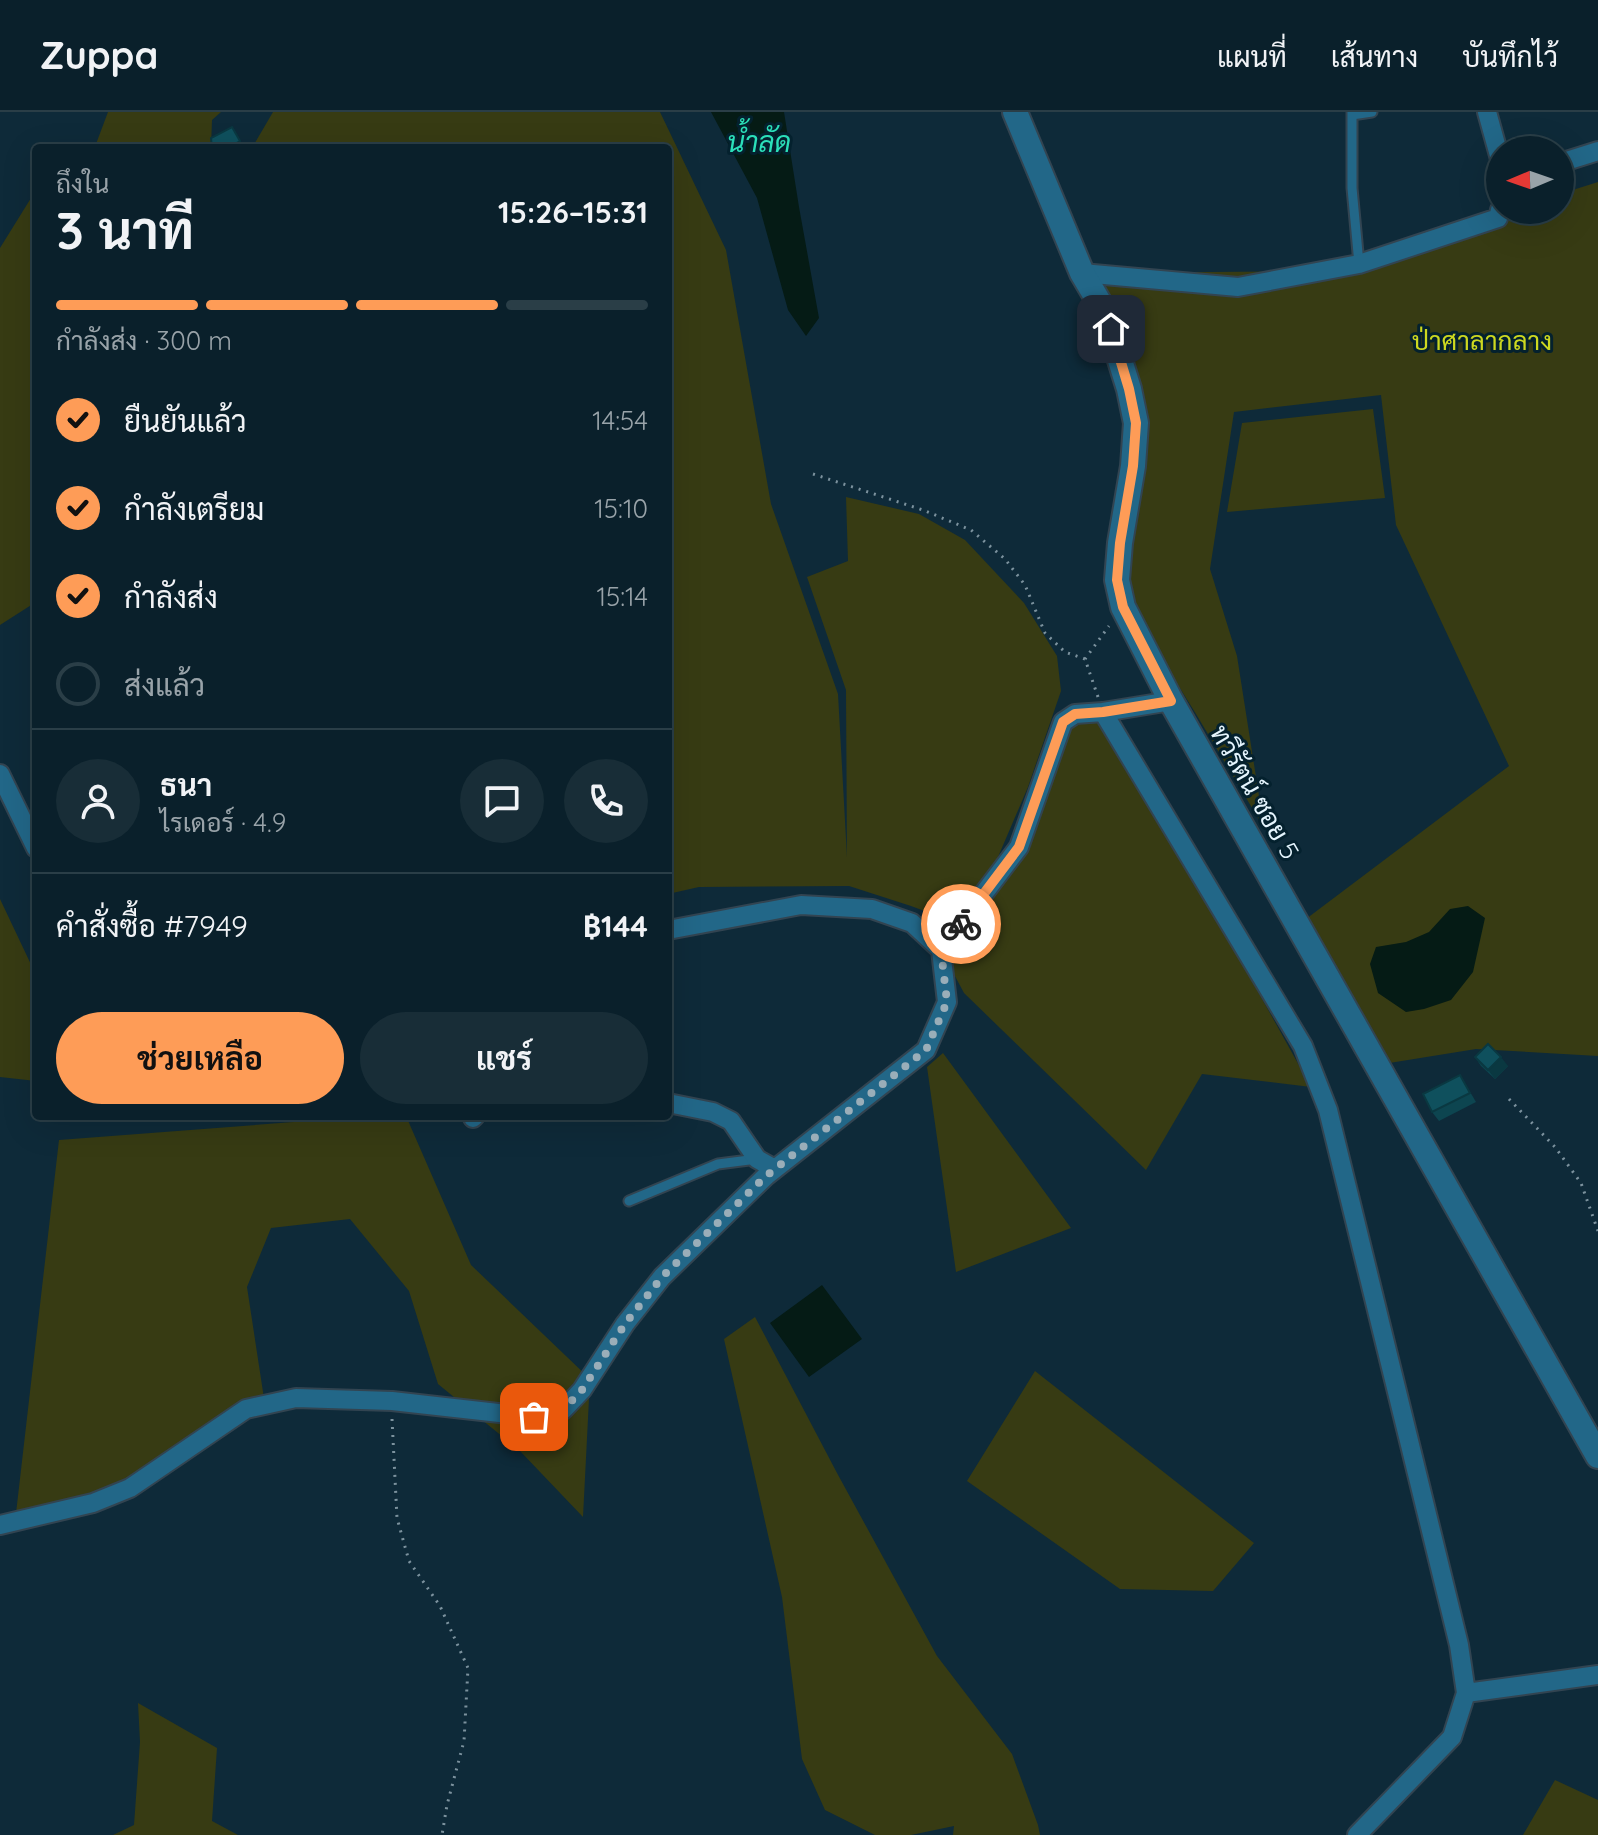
<!DOCTYPE html>
<html lang="th">
<head>
<meta charset="utf-8">
<style>
	:root { --surface:#0a202b; --page:#182d37; --text:#f1f3f6; --muted:#99a3a9; --line:#2a3e47; --accent:#fe9c57 }
	body { margin:0; font-family:Quicksand,Sarabun,sans-serif; background:var(--page); color:var(--text); height:100vh; display:flex; flex-direction:column; font-size:30px; white-space:nowrap }
	* { box-sizing:border-box; margin:0 }
	p { font-size:26px; color:var(--muted) }
	.icon { flex:none; width:44px; height:44px; fill:none; stroke:currentColor; stroke-width:2; stroke-linecap:round; stroke-linejoin:round }
	.map { position:relative; flex:1; overflow:hidden }
	.drawer { position:absolute; left:32px; top:32px; width:640px; height:976px; display:flex; flex-direction:column; background:var(--surface); border-radius:8px; box-shadow:0 8px 32px #0002,0 0 0 2px var(--line) }
	.drawer>* { flex:none }
	.needle { width:52px; rotate:268deg }
	.tools { position:absolute; left:1486px; top:24px; display:grid; gap:16px }
	.tools a { display:grid; place-items:center; width:88px; height:88px; border-radius:50%; background:var(--surface); box-shadow:0 8px 32px #0002,0 0 0 2px var(--line); font-size:40px }
	.pin { position:absolute; display:grid; place-items:center; width:68px; height:68px; color:#fff; margin:-34px; border-radius:16px; box-shadow:0 4px 12px #0006 }
	.courier { position:absolute; display:grid; place-items:center; width:80px; height:80px; margin:-40px; border:6px solid #fe9c57; border-radius:50%; background:#fff; color:#222; box-shadow:0 2px 10px #0007 }
	.overview em { font-style:normal; font-weight:700 }
	.overview div { display:flex; flex-direction:column-reverse }
	.overview { display:flex; align-items:center; justify-content:space-between; height:136px; padding:0 24px }
	h1 { font-size:52px; font-weight:700; line-height:60px }
	.bar { display:grid; grid-template-columns:repeat(4,1fr); gap:12px 8px; align-content:center; height:96px; padding:0 24px }
	.bar i { height:10px; border-radius:6px; background:var(--line) }
	.bar .active { background:var(--accent) }
	.bar p { grid-column:span 4 }
	.line { display:flex; align-items:center; gap:20px; padding:0 24px; border-top:2px solid var(--line) }
	.line div { flex:1 }
	.round { display:grid; place-items:center; flex:none; width:84px; height:84px; border-radius:42px; background:var(--page) }
	ol { padding:0 24px; list-style:none }
	li { display:flex; align-items:center; gap:24px; height:88px }
	li p { margin-inline-start:auto }
	li .icon { padding:8px; border-radius:50%; background:var(--accent); color:#111; stroke-width:4 }
	li:last-child { color:var(--muted) }
	li i { width:44px; height:44px; border:4px solid var(--line); border-radius:50% }
	.action { display:flex; gap:16px; margin-top:auto; padding:16px 24px }
	.action a { flex:1; height:92px; border-radius:48px; background:var(--accent); color:#111; font-size:32px; font-weight:700; line-height:92px; text-align:center }
	.action a+a { background:var(--page); color:var(--text) }
	header { display:flex; align-items:center; gap:48px; box-sizing:border-box; height:112px; padding:0 40px; background:var(--surface); border-bottom:2px solid var(--line) }
	header strong { font-size:38px }
	nav { display:flex; gap:44px; margin-inline-start:auto; font-size:28px }
	.map>svg:first-child { display:block }
</style>
</head>
<body>
<header>
<strong>Zuppa</strong>
<nav><a>แผนที่</a><a>เส้นทาง</a><a>บันทึกไว้</a></nav>
</header>
<div class="map">
<svg width="1598" height="1723" viewBox="0 0 1598 1723">
	<rect width="100%" height="100%" fill="#0e2a39"/>
	<path fill="#373b13" d="M108,0H221L212,8L211,36H90L96,32Z
		M273,0H660L726,138L771,392L838,582L847,745L846,578L807,465L848,449L846,385L919,402L965,428L1024,491L1057,544L1061,579L1028,675L995,752L951,809L911,794L849,774L699,775L668,782V36H252Z
		M1598,70V944L1476,937L1377,953L1298,813L1509,654L1396,413L1381,283L1234,300L1210,457L1237,544L1264,716L1196,602L1143,517L1125,459L1145,310L1082,161L1321,159L1511,98H1560V82Z
		M36,78V490L0,513V136Z
		M1373,297L1385,386L1227,400L1242,311Z
		M1103,600L1311,975L1202,962L1146,1058L964,881L941,838L1019,735L1063,610Z
		M0,787L36,863V969L0,965Z
		M943,941L1071,1116L956,1160L927,955Z
		M372,1004H406L471,1153L590,1267L583,1405L520,1339L438,1272L409,1179L350,1107L271,1116L247,1175L265,1293L138,1370L15,1410L59,1028Z
		M755,1205L837,1361L937,1544L1012,1642L1038,1713L1040,1723H953L954,1714L911,1723H875L825,1698L802,1647L782,1485L724,1227Z
		M1035,1259L1254,1431L1213,1479L1120,1477L967,1369Z
		M138,1591L217,1636L212,1709L238,1723H113L134,1713L140,1630Z
		M1555,1668L1598,1688V1723H1523Z"/>
	<path fill="#051b15" d="M711,0H784L799,95L819,206L806,224L788,198L757,86Z
		M1468,794L1485,806L1473,860L1451,888L1424,897L1406,900L1378,881L1370,852L1376,835L1406,830L1429,820L1450,797Z
		M822,1173L862,1227L809,1265L770,1211Z"/>
	<g fill="none" stroke-linecap="round" stroke-linejoin="round">
		<defs>
			<path id="lane" d="M1352,0V76L1359,152
				M1352,3L1372,0
				M629,1089L718,1052L757,1047"/>
			<path id="street" d="M1487,0L1500,47
				M1560,51L1598,39
				M1082,161L1238,175L1359,152L1498,106L1500,98
				M1103,600L1303,934L1328,998L1459,1533L1466,1581L1452,1625L1357,1723
				M0,662L36,736
				M941,838L1019,735L1063,610L1075,602L1103,600L1171,589
				M668,991L713,1000L731,1009L757,1047L775,1057
				M473,1006L475,1004
				M0,1413L93,1391L130,1376L246,1297L296,1286L392,1289L534,1305L563,1298L582,1278L625,1212L662,1165L766,1064L926,938L947,890L941,838L912,811L872,797L801,793L668,818
				M1466,1581L1598,1563"/>
			<path id="secondary" d="M1015,0L1082,161L1105,200L1129,277L1136,311L1133,354L1120,431L1117,468L1123,495L1171,589L1598,1344"/>
		</defs>
		<use href="#lane" stroke="#324451" stroke-width="13"/>
		<use href="#street" stroke="#324451" stroke-width="22"/>
		<use href="#secondary" stroke="#324451" stroke-width="28"/>
		<path stroke="#7c929e" stroke-width="3" stroke-dasharray="2 6" stroke-linecap="butt" d="M813,362L923,398L971,418L1005,447L1025,473L1045,521L1065,540L1085,547
			M1098,585L1085,547L1109,514
			M1509,987L1555,1035L1581,1071L1598,1119
			M392,1307L397,1406L409,1449L440,1494L468,1556L464,1629L447,1693L442,1723"/>
		<use href="#lane" stroke="#226788" stroke-width="9"/>
		<use href="#street" stroke="#226788" stroke-width="18"/>
		<use href="#secondary" stroke="#226788" stroke-width="24"/>
	</g>
	<path fill="#0d4550" d="M232,15L244,36H212Z
		M1475,945L1508,954L1495,967L1481,954Z
		M1460,963L1476,990L1439,1009L1432,1000Z"/>
	<path fill="#0a3841" d="M1501,945L1508,954L1495,967L1488,958Z"/>
	<path fill="#0f505d" stroke="#0a3841" stroke-width="2" d="M232,15L240,29L228,36H212L211,26Z
		M1488,932L1501,945L1488,958L1475,945Z
		M1460,963L1470,981L1432,1000L1423,982Z"/>
	<g fill="none" stroke-linecap="round" stroke-linejoin="round">
		<path stroke="#9aaeb9" stroke-width="8" stroke-dasharray="0 14.4" d="M534,1305L563,1298L582,1278L625,1212L662,1165L766,1064L926,938L947,890L941,838L961,812"/>
		<path stroke="#fe9c57" stroke-width="10" d="M961,812L1019,735L1063,610L1075,602L1103,600L1171,589L1123,495L1117,468L1120,431L1133,354L1136,311L1129,277L1111,217"/>
	</g>
	<g text-anchor="middle" dominant-baseline="central" stroke-width="6" stroke-linejoin="round" paint-order="stroke">
		<g font-size="26" fill="#ccd820" stroke="#04212e">
			<text x="1482" y="228">ป่าศาลากลาง</text>
		</g>
		<g font-size="26" fill="#e5f5fe" stroke="#04212e">
			<text transform="translate(1255 680) rotate(60)">ทวีรัตน์ ซอย 5</text>
		</g>
		<g font-size="28" font-style="italic" fill="#2bdfb9" stroke="#04212e">
			<text x="759" y="29">น้ำลัด</text>
		</g>
	</g>
</svg>
<div class="tools">
<a><svg class="needle" viewBox="-14 -14 28 28"><path d="M0-13l5 13h-10z" fill="#e53935"/><path d="M0 13l5-13h-10z" fill="#99a3a9"/></svg></a>
</div>
<div class="pin" style="left:534px;top:1305px;background:#ea580c"><svg class="icon" aria-label="bag" viewBox="0 0 24 24"><path d="M5 8h14l-1 12H6zM9 8a3 3 0 0 1 6 0"/></svg></div>
<div class="pin" style="left:1111px;top:217px;background:#1f2937"><svg class="icon" aria-label="home" viewBox="0 0 24 24"><path d="M3 11l9-7 9 7M6 9v11h12V9"/></svg></div>
<div class="courier" style="left:961px;top:812px"><svg class="icon" aria-label="bike" viewBox="0 0 24 24"><circle cx="6" cy="16" r="4"/><circle cx="18" cy="16" r="4"/><path d="M6 16l4-8h5l3 8M10 8l3 8H6M13 5h3"/></svg></div>
<section class="drawer">
<div class="overview"><div><h1>3 นาที</h1><p>ถึงใน</p></div><em>15:26–15:31</em></div>
<div class="bar"><i class="active"></i><i class="active"></i><i class="active"></i><i></i><p>กำลังส่ง · 300 m</p></div>
<ol>
<li><svg class="icon" aria-label="check" viewBox="0 0 24 24"><path d="M5 12l5 5 9-10"/></svg>ยืนยันแล้ว<p>14:54</p></li>
<li><svg class="icon" aria-label="check" viewBox="0 0 24 24"><path d="M5 12l5 5 9-10"/></svg>กำลังเตรียม<p>15:10</p></li>
<li><svg class="icon" aria-label="check" viewBox="0 0 24 24"><path d="M5 12l5 5 9-10"/></svg>กำลังส่ง<p>15:14</p></li>
<li><i></i>ส่งแล้ว</li>
</ol>
<div class="line" style="height:144px"><a class="round"><svg class="icon" aria-label="person" viewBox="0 0 24 24"><circle cx="12" cy="8" r="4"/><path d="M4 21q1-7 8-7t8 7"/></svg></a><div><b>ธนา</b><p>ไรเดอร์ · 4.9</p></div><a class="round"><svg class="icon" aria-label="chat" viewBox="0 0 24 24"><path d="M4 5h16v11H9l-5 4z"/></svg></a><a class="round"><svg class="icon" aria-label="phone" viewBox="0 0 24 24"><path d="M5 4h4l2 5-3 2q2 4 5 5l2-3 5 2v4C11 20 4 13 5 4z"/></svg></a></div>
<div class="line" style="height:104px"><div>คำสั่งซื้อ #7949</div><b>฿144</b></div>
<div class="action"><a>ช่วยเหลือ</a><a>แชร์</a></div>
</section>
</div>
</body>
</html>
